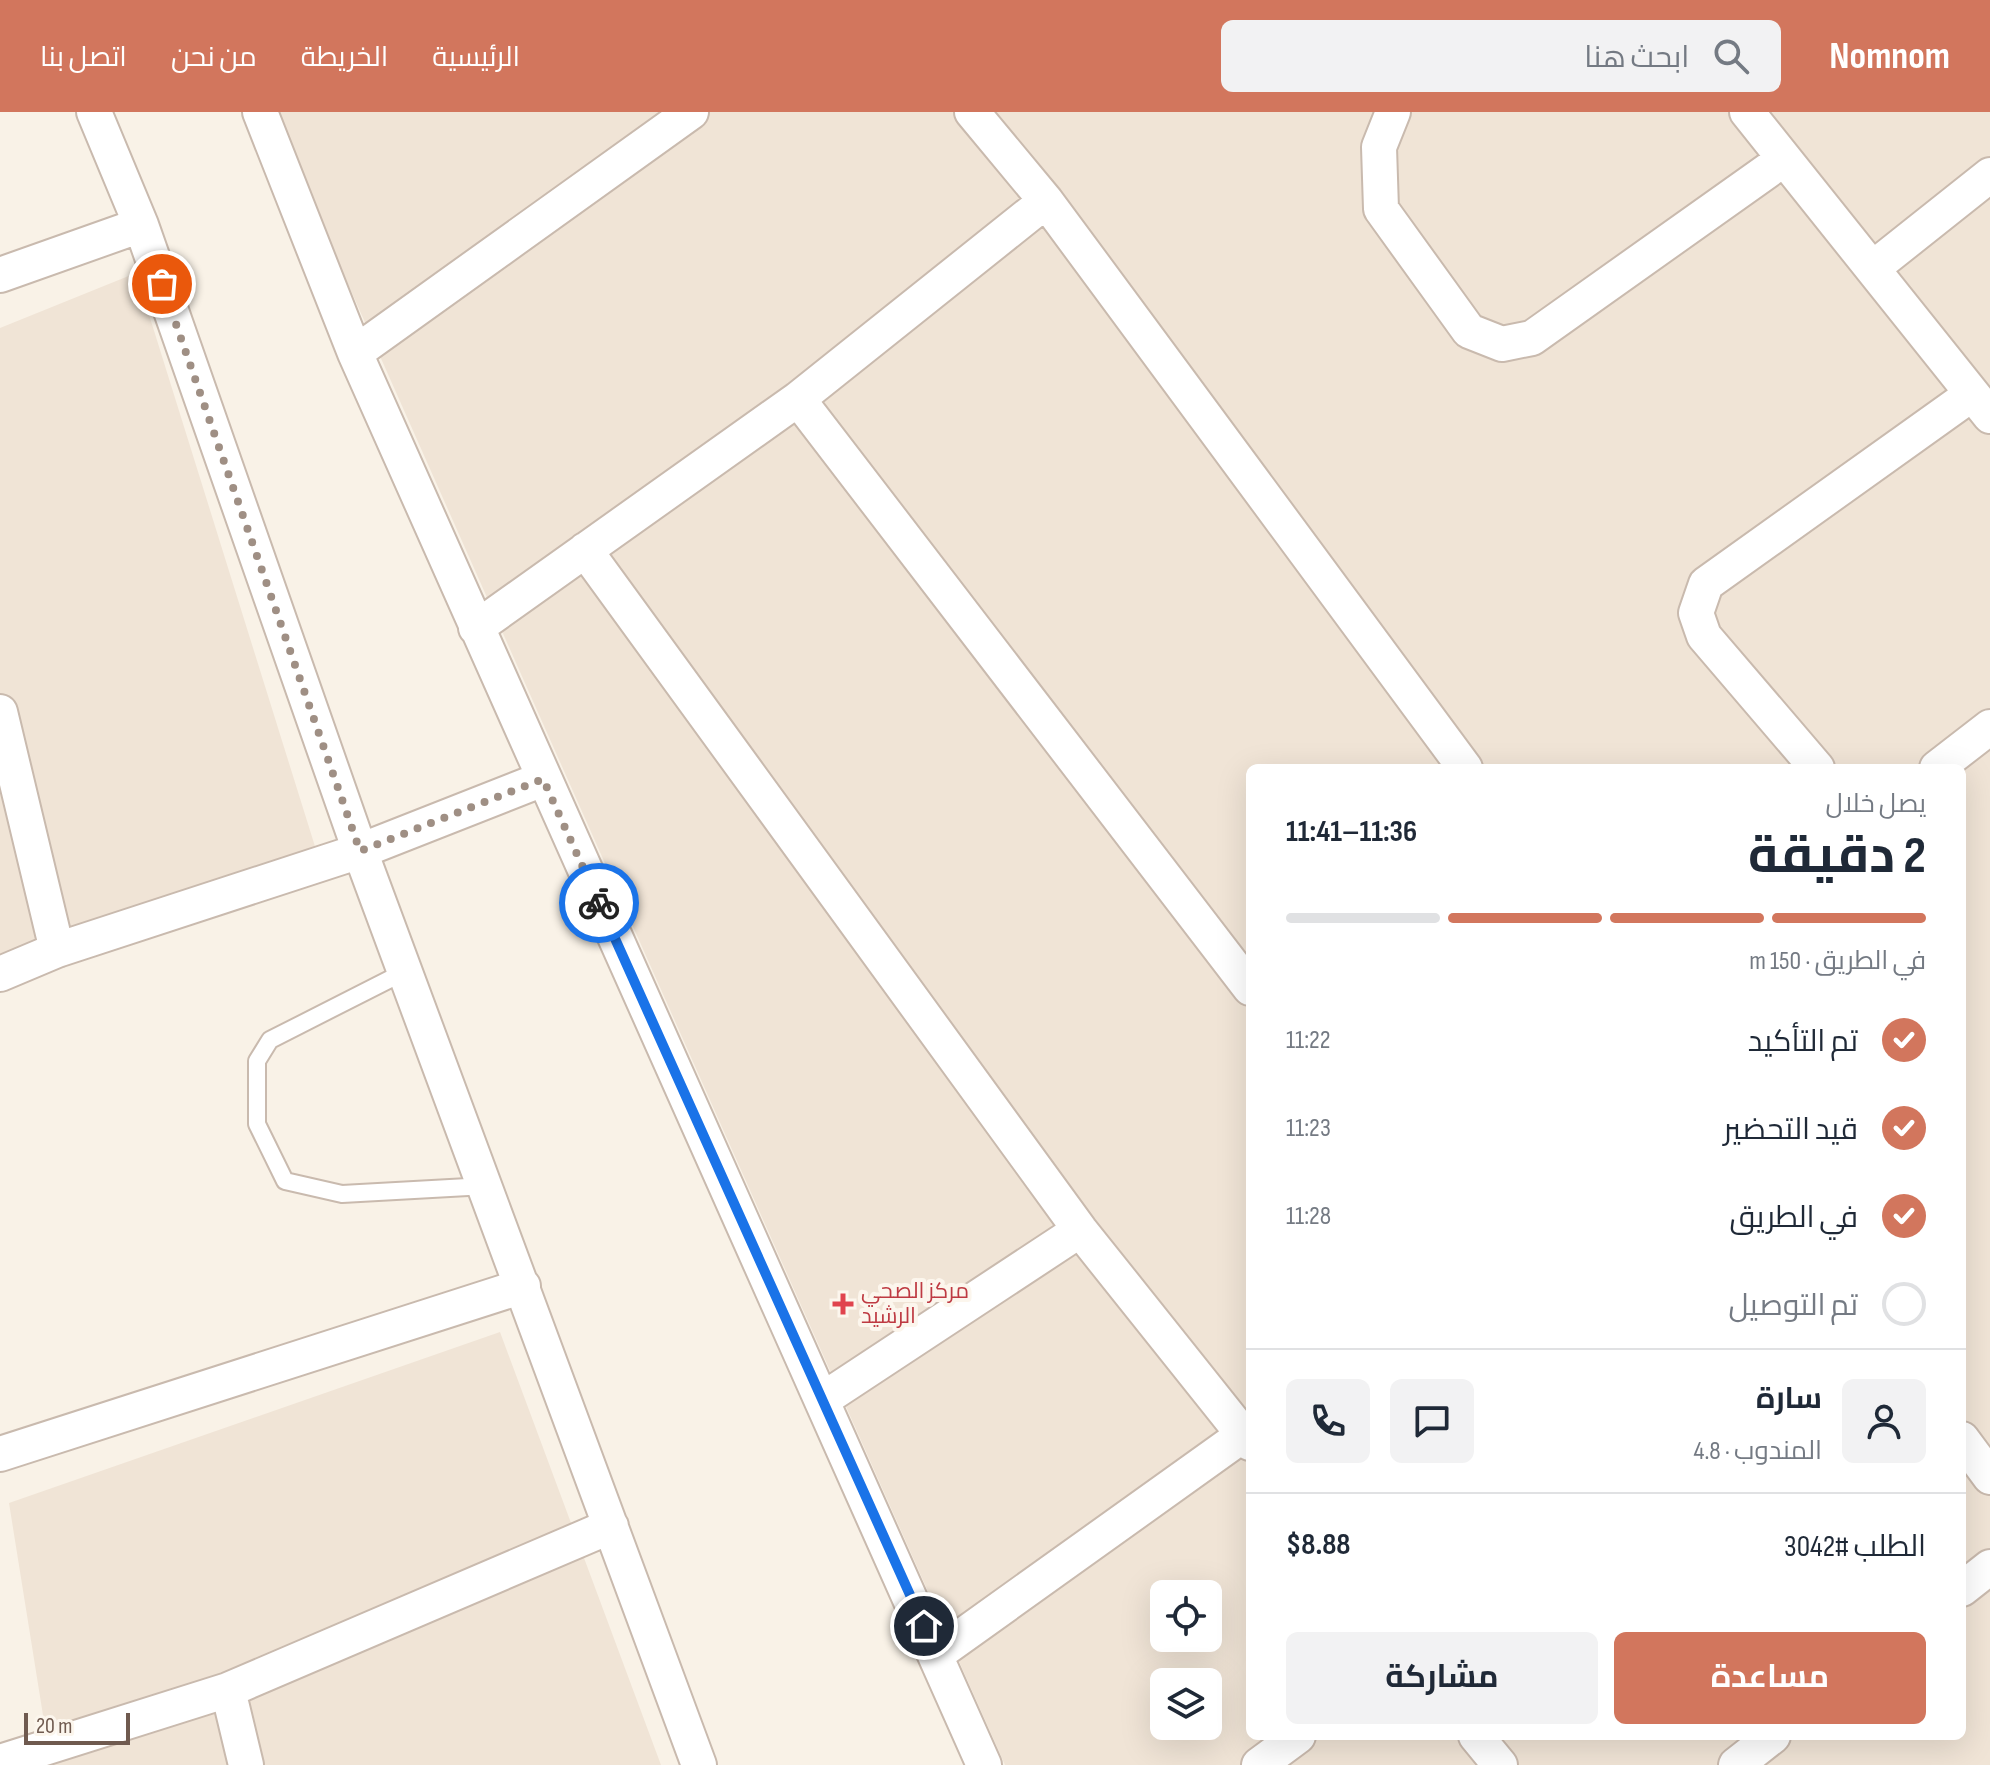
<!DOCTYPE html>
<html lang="ar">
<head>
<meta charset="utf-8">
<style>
	:root { --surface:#fff; --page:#f2f2f3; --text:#1f2937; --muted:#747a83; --line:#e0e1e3; --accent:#d2765d }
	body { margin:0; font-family:"Sofia Sans Condensed",Cairo,sans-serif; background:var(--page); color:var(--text); direction:rtl; height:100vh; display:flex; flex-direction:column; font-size:30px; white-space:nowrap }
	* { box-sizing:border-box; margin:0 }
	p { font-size:26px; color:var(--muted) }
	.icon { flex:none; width:44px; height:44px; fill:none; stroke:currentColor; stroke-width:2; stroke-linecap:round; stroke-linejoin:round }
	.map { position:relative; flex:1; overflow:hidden; direction:ltr }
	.drawer { position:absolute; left:1246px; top:652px; width:720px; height:976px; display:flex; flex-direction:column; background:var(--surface); border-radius:12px; box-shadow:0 8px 32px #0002; direction:rtl }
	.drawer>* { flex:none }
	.fabs { position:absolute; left:1150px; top:1468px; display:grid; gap:16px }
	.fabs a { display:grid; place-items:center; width:72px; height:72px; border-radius:12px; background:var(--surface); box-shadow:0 8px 32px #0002; font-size:40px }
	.scale { position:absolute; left:24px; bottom:20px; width:106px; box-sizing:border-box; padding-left:8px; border:4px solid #6f5a4f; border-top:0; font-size:22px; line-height:28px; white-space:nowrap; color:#6f5a4f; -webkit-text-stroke:6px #fcf6ed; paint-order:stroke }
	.pin { position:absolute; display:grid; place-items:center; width:68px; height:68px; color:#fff; margin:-34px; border:4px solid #fff; border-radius:50%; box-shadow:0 2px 8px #0007 }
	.courier { position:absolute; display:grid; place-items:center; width:80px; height:80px; margin:-40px; border:6px solid #1a73e8; border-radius:50%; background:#fff; color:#222; box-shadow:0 2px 10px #0007 }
	.summary em { font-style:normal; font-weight:700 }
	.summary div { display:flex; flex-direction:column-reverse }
	.summary { display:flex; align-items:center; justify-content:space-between; height:136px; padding:0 40px }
	h1 { font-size:52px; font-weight:700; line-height:60px }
	.bar { display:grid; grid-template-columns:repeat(4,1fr); gap:12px 8px; align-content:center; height:96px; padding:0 40px }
	.bar i { height:10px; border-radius:6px; background:var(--line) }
	.bar .selected { background:var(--accent) }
	.bar p { grid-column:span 4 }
	.line { display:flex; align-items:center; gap:20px; padding:0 40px; border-top:2px solid var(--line) }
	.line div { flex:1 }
	.round { display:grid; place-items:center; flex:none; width:84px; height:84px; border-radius:12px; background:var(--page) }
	ol { padding:0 40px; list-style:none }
	li { display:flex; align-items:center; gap:24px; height:88px }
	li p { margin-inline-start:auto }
	li .icon { padding:8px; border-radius:50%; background:var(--accent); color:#fff; stroke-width:4 }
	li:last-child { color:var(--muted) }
	li i { width:44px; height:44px; border:4px solid var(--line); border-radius:50% }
	.primary-button { display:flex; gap:16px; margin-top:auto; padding:16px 40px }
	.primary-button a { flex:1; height:92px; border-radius:12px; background:var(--accent); color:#fff; font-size:32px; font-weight:700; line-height:92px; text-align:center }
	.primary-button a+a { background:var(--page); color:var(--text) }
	header { display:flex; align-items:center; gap:48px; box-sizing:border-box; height:112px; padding:0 40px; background:var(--accent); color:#fff }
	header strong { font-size:38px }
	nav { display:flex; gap:44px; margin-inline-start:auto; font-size:28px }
	.search { width:560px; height:72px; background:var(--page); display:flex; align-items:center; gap:20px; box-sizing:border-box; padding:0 28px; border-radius:12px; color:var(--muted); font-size:30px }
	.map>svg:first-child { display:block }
</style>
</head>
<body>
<header>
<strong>Nomnom</strong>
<div class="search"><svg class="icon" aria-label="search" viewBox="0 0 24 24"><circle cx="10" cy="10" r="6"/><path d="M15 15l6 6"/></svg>ابحث هنا</div>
<nav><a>الرئيسية</a><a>الخريطة</a><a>من نحن</a><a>اتصل بنا</a></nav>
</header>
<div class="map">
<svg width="1990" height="1653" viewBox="0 0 1990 1653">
	<rect width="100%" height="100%" fill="#f9f2e7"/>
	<path fill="#f0e4d6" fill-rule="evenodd" d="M277,0H1990V1653H1005L273,3ZM1250,656H1962V1624H1250ZM1164,1482H1208V1526H1164ZM1164,1570H1208V1614H1164Z
		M136,161L318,744L0,855V216Z
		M500,1220L661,1653H51L9,1391Z"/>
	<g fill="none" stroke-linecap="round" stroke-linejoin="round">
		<defs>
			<path id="service" d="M406,859L270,928L257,949V1012L285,1069L342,1082L486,1074"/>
			<path id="minor" d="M94,0L141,113L360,739L699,1653
				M260,0L355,241L984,1653
				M972,0L1046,89L1465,656
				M1393,0L1379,35L1381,97L1469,219L1502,232L1532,226L1784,47
				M1747,0L1990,304
				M1873,156L1990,63
				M0,163L141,113
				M355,241L691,0
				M798,287L1250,876
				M585,438L1080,1118L1250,1331
				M476,516L798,287L1046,89
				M0,600L57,838
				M1817,656L1704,524L1696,501L1706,472L1972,282
				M1937,656L1990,615
				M0,862L57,838L360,739L543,667
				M822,1288L1080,1118
				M1962,1327L1990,1365
				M0,1342L523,1174
				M1962,1477L1990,1455
				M937,1542L1243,1323
				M228,1578L246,1653
				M1476,1624L1500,1653
				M0,1650L228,1578L611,1414
				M1259,1653L1298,1624
				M1736,1653L1773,1624"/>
		</defs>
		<use href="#service" stroke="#c9baae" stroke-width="20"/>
		<use href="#minor" stroke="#c9baae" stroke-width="38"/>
		<use href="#service" stroke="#fff" stroke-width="16"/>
		<use href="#minor" stroke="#fff" stroke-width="34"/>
	</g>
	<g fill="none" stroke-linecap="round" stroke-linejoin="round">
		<path stroke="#9f8f84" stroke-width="8" stroke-dasharray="0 14.4" d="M162,172L360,739L543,667L599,791"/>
		<path stroke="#1a73e8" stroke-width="10" d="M599,791L924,1514"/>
	</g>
	<path fill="#e0444e" stroke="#fcf6ed" stroke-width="3" d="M839 1180h8v8h8v8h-8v8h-8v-8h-8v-8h8z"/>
	<g text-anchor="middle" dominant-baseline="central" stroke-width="8" stroke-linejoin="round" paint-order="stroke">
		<g font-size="22" fill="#be3a42" stroke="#fcf6ed" text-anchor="start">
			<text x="861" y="1179">مركز الصحي<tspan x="861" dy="25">الرشيد</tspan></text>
		</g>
	</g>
</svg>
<div class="fabs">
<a><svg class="icon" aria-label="locate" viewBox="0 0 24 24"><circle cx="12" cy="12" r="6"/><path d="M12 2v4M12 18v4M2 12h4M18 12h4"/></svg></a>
<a><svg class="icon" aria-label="layers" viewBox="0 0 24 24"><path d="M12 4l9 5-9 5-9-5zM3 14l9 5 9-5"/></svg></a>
</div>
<div class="scale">20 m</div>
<div class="pin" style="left:162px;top:172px;background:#ea580c"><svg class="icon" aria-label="bag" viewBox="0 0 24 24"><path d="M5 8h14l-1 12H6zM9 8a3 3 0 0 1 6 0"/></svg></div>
<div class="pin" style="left:924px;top:1514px;background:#1f2937"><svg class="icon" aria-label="home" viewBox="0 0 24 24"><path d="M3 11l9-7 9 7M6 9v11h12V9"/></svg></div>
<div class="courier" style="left:599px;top:791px"><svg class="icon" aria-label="bike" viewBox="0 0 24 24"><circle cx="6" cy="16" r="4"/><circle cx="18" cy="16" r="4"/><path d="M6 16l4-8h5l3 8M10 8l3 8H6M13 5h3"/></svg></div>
<section class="drawer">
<div class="summary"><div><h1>2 دقيقة</h1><p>يصل خلال</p></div><em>11:36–11:41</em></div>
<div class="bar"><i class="selected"></i><i class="selected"></i><i class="selected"></i><i></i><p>في الطريق · 150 m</p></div>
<ol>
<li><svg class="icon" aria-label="check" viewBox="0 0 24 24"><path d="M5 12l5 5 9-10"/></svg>تم التأكيد<p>11:22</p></li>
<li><svg class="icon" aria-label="check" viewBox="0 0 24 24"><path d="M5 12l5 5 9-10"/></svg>قيد التحضير<p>11:23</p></li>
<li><svg class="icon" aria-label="check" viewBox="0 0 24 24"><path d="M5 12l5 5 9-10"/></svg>في الطريق<p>11:28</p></li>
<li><i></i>تم التوصيل</li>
</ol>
<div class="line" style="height:144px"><a class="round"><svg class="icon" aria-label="person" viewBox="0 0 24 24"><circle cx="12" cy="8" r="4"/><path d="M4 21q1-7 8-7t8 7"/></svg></a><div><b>سارة</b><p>المندوب · 4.8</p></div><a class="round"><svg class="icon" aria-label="chat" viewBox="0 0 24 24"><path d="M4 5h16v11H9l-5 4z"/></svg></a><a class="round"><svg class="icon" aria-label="phone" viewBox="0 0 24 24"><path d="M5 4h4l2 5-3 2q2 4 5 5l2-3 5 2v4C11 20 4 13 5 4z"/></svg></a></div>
<div class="line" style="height:104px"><div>الطلب #3042</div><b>$8.88</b></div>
<div class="primary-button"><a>مساعدة</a><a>مشاركة</a></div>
</section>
</div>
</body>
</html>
